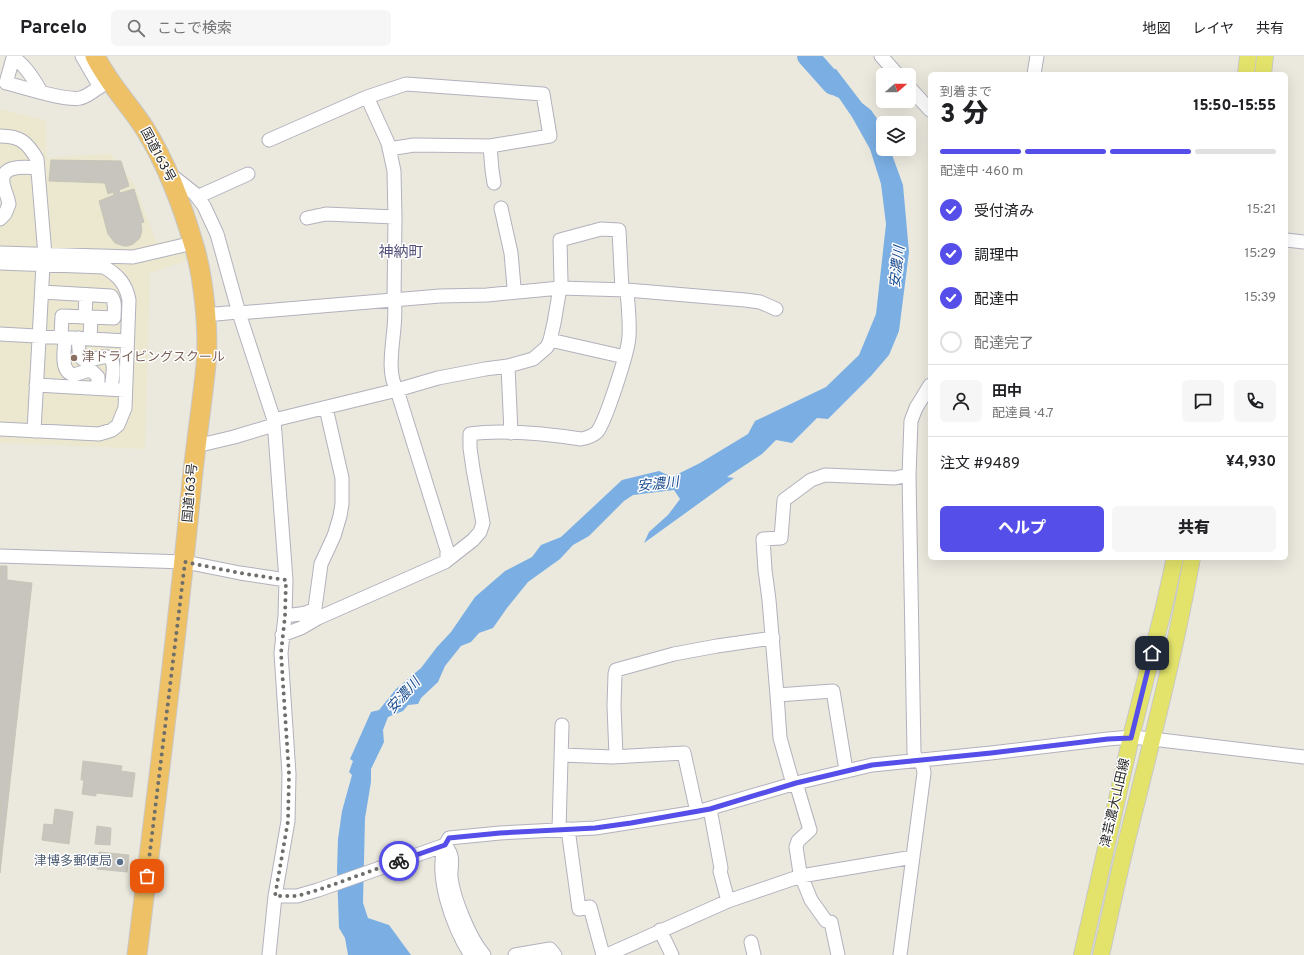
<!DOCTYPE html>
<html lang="ja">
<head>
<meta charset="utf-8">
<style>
	:root { --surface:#fff; --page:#f6f6f6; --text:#202124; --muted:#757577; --line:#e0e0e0; --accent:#554ee8 }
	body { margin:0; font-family:Overpass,"Noto Sans JP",sans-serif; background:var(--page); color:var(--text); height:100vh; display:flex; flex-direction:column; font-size:15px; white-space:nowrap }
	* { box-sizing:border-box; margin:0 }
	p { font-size:13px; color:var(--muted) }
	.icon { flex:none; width:22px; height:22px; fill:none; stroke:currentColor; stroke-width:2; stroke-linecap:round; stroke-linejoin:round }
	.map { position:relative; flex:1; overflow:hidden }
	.details { position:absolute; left:928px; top:16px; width:360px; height:488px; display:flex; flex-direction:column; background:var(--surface); border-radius:6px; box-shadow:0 4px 16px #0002 }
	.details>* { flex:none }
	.needle { width:26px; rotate:70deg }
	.controls { position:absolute; left:876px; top:12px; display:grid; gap:8px }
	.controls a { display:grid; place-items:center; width:40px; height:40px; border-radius:6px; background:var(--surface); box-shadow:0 4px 16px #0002; font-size:20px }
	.pin { position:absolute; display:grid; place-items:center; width:34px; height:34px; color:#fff; margin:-17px; border-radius:8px; box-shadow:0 2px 6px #0006 }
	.courier { position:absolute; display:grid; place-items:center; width:40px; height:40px; margin:-20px; border:3px solid #554ee8; border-radius:50%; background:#fff; color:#222; box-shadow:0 1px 5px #0007 }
	.headline em { font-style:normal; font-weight:800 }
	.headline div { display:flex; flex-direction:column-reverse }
	.headline { display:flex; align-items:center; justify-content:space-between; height:68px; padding:0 12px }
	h1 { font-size:26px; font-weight:800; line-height:30px }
	.bar { display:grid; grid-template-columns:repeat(4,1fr); gap:6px 4px; align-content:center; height:48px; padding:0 12px }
	.bar i { height:5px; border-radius:3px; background:var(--line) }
	.bar .active { background:var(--accent) }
	.bar p { grid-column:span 4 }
	.line { display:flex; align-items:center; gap:10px; padding:0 12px; border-top:1px solid var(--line) }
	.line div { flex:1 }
	.round { display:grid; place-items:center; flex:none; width:42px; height:42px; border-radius:6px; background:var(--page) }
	ol { padding:0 12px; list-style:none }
	li { display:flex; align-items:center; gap:12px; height:44px }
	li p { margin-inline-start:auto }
	li .icon { padding:4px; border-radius:50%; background:var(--accent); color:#fff; stroke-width:4 }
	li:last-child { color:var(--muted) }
	li i { width:22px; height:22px; border:2px solid var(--line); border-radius:50% }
	.button { display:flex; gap:8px; margin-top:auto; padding:8px 12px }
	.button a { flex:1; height:46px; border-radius:6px; background:var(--accent); color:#fff; font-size:16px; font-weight:800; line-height:46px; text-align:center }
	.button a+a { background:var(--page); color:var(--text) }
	header { display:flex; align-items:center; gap:24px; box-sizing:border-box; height:56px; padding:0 20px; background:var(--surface); border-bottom:1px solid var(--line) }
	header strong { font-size:19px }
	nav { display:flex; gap:22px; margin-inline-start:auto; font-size:14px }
	.search { width:280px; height:36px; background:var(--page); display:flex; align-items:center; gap:10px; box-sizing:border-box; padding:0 14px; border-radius:6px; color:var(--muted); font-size:15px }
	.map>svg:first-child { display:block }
</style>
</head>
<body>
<header>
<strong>Parcelo</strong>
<div class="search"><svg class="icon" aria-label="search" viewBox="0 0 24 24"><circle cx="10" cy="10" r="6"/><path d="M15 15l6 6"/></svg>ここで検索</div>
<nav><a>地図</a><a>レイヤ</a><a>共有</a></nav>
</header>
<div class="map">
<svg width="1304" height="899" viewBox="0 0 1304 899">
	<rect width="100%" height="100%" fill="#ebe9de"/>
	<path fill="#ebe8cf" d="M0,53L46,64L47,102L110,97L134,128L157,187L183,181L191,203L150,217L145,393L0,387Z"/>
	<path fill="#7bafe3" d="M811,0H813L826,14L836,13L862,47L871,54L880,67L883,75V93H890L903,129L909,196L899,275L889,299L871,320L828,363L817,362L792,387L776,384L762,398L727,421L734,422L644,487L649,476L668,459L680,443L674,434L633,439L624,445L589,480L573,489L560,503L528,526L507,552L493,572L479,577L471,586L461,590L445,610L438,626L421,642L418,648L408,649L403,655L388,661L383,674L384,686L371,713V726L365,762L363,847L368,862L389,869L411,899H348L345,882L339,872L337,814L338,783L342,755L352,719L349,716L353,705L350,703L371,656L379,654L396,633L421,612L437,591L451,576L475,541L505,515L532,501L541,489L561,481L622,424L659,415L672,421L700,407L748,378L755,365L826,331L859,299L876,258L886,168L881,128L870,93L852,61L839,42L828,37Z"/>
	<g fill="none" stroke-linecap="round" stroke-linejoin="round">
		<path stroke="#7bafe3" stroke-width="22" d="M808,0L833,28"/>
	</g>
	<path fill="#c7c5bd" stroke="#c6c5b8" d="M51,104L121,105L129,130L119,134L120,137L134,133L144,166L141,167L142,174L140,182L133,188L128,190H124L115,187L108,178L99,145L114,139L113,136L108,138L105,127L49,125Z
		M0,510H7V524L32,527L0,817Z
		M83,705L122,710L121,715L135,717L132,741L96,737V740L82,738L84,724H81Z
		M55,753L73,756L69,788L42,784L44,768L53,769Z
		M97,770L111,772L110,789L95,788Z
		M99,796L129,799L127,816L97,813Z"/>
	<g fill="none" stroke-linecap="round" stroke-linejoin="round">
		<defs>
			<path id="minor" d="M881,0L898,19
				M1034,18L1037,0
				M909,31L930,54
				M41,36C36,26 23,6 13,2L6,27C23,31 64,45 80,42C87,41 94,34 100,31L82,0
				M367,41L406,28L543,38L550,80L490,90
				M0,80C20,80 27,86 37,103L45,199
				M269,84L367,41L388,87L394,115L395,161L394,244C399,269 383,312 397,334L447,494V504
				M389,93L414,89L490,90L492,114L494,127
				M170,118L194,137L204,150L217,178L239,257L274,364L286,524L285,560L281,597L289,718L288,765L275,840L269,899
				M197,141L248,118
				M501,152L511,197L514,231L512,236
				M307,162L326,158L395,161
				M0,163L5,158L9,148C8,141 4,134 3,127C0,108 27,111 38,112
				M1286,184L1304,186
				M0,197L133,201L193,187
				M0,207L104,211C118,219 126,228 129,244L125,352L118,369L112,374L99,378L0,373
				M42,236L111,240C116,245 114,255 114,262L91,261L90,283
				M239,257L440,240L487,239L560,232L627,234L745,244L760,246L776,253
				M205,259L238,256
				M0,278L127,285
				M61,281L62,260L85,261L86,239
				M65,282C65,293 59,316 74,319L86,315H92L98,321V332
				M79,282C75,326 104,289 112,305C115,312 112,325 111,333
				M550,284L625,301
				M508,310L511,377
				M36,329L125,334
				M274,364L397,334L438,322L485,313L508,310L533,303L547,291L550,284L554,267L561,226L560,184L601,173L619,174L622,234
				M34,375L43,209
				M196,390L234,381L274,369
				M0,500L185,506L240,517L286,524
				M285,560C295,558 308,559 315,552L321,508L334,480L340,460L342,448V422L326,352
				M282,579L301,572L318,562L445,506L473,484L480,476L483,467L473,413L470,392V378C503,373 547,378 581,383C586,382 593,380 597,376C605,367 629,294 629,280C630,265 628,250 627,234
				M777,639L833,635L845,708L847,714
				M562,699L612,701L684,697L697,756
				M616,700L614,650L615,618L616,614L674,598L717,590L773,582
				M916,704L914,696L909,419L911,365L916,352L930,329
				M796,727L810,774L798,785L796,791L800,817L811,844L826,865L831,866L838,899
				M793,728L780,682L777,639L769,544L765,514L763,483L781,482L784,444L811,424L825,419L895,422L909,419
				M710,753L721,812L720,815L728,845
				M559,773L562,669
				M568,773L579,853L590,851L603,899
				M447,792C455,802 450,811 451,822C454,844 470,883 484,899
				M275,840H297L318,834L445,789
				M660,874L672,899
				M751,886L754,899
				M471,899C453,873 430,811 449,782L500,777L595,772L697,756L796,727L872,709L991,697L1108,683L1131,681L1152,683L1304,701
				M515,899L550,893L555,899
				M607,899L728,845L801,820L913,801
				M900,899L924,717L923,710L918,704"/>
			<path id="major" d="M1246,18L1248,0
				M1263,18L1265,0
				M1082,899L1131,681L1163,555L1175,502
				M1101,899C1110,859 1118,820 1128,780C1151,688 1175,596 1192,502"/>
			<path id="highway" d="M95,0C108,27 129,48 145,73C168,110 183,151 195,193C204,225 209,276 206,309C202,348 196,387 192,425C177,584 156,741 137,899"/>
		</defs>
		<use href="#minor" stroke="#b2b1bd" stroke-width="15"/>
		<use href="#major" stroke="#c8c8c8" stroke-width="18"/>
		<use href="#highway" stroke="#c8c8c8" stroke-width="21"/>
		<use href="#minor" stroke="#fff" stroke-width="13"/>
		<use href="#major" stroke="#e3e36b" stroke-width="16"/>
		<use href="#highway" stroke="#efc166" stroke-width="19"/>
	</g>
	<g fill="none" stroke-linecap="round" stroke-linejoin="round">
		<path stroke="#6e6e6a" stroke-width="4" stroke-dasharray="0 7.2" d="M147,820L185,506L240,517L286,524L285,560L281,597L289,718L288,765L275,840H297L318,834L399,805"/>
		<path stroke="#554ee8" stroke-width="5" d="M399,805L445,789L449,782L500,777L595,772L631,767L710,753L796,727L872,709L991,697L1108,683L1131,682L1152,597"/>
	</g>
	<circle fill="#8d6e63" stroke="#fff" stroke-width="1.5" cx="74" cy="302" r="4"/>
	<circle fill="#5c6f8a" stroke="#fff" stroke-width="1.5" cx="120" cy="806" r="4"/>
	<g text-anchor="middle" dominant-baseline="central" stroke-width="3" stroke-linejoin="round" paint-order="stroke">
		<g font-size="13" fill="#2b2b2b" stroke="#fff">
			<text transform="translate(157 99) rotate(62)">国道163号</text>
			<text transform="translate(191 437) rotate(-85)">国道163号</text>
			<text transform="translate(1116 747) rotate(-77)">津芸濃大山田線</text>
		</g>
		<g font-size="13" fill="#785e54" stroke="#fff" text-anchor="start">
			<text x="82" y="302">津ドライビングスクール</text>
		</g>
		<g font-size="13" fill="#4e5e75" stroke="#fff" text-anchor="end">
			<text x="112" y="806">津博多郵便局</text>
		</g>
		<g font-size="14" font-style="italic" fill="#1a4b8f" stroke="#fff">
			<text transform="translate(898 211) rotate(-83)">安濃川</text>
			<text transform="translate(658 429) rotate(-6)">安濃川</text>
			<text transform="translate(404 640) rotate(-48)">安濃川</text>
		</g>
		<g font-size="15" fill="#514f77" stroke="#fff">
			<text x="401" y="197">神納町</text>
		</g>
	</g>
</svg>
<div class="controls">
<a><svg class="needle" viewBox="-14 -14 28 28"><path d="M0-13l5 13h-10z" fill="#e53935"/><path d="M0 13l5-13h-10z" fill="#757577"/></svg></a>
<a><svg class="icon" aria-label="layers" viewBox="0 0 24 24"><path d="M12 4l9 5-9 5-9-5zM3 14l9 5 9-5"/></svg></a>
</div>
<div class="pin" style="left:147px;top:820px;background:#ea580c"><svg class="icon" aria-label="bag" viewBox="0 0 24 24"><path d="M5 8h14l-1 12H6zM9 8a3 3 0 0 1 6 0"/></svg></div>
<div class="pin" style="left:1152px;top:597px;background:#1f2937"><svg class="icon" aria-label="home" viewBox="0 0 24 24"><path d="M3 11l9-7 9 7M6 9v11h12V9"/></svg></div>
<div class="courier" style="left:399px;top:805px"><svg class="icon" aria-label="bike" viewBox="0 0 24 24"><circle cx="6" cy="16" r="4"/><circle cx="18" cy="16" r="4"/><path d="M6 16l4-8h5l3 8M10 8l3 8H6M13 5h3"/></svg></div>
<section class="details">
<div class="headline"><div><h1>3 分</h1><p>到着まで</p></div><em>15:50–15:55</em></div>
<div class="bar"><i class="active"></i><i class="active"></i><i class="active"></i><i></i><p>配達中 · 460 m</p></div>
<ol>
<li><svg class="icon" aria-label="check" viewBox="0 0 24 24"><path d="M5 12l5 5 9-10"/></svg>受付済み<p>15:21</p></li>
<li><svg class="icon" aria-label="check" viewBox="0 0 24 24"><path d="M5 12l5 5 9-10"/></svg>調理中<p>15:29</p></li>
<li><svg class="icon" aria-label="check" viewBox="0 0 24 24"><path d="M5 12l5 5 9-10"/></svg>配達中<p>15:39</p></li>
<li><i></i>配達完了</li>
</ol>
<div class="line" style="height:72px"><a class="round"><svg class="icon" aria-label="person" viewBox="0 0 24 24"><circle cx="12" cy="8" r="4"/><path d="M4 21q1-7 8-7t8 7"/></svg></a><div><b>田中</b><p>配達員 · 4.7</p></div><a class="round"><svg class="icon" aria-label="chat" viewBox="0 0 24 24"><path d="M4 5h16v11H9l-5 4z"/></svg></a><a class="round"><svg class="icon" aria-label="phone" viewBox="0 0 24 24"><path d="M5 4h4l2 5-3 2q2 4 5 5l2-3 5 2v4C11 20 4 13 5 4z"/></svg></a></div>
<div class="line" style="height:52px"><div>注文 #9489</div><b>¥4,930</b></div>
<div class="button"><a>ヘルプ</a><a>共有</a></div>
</section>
</div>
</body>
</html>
